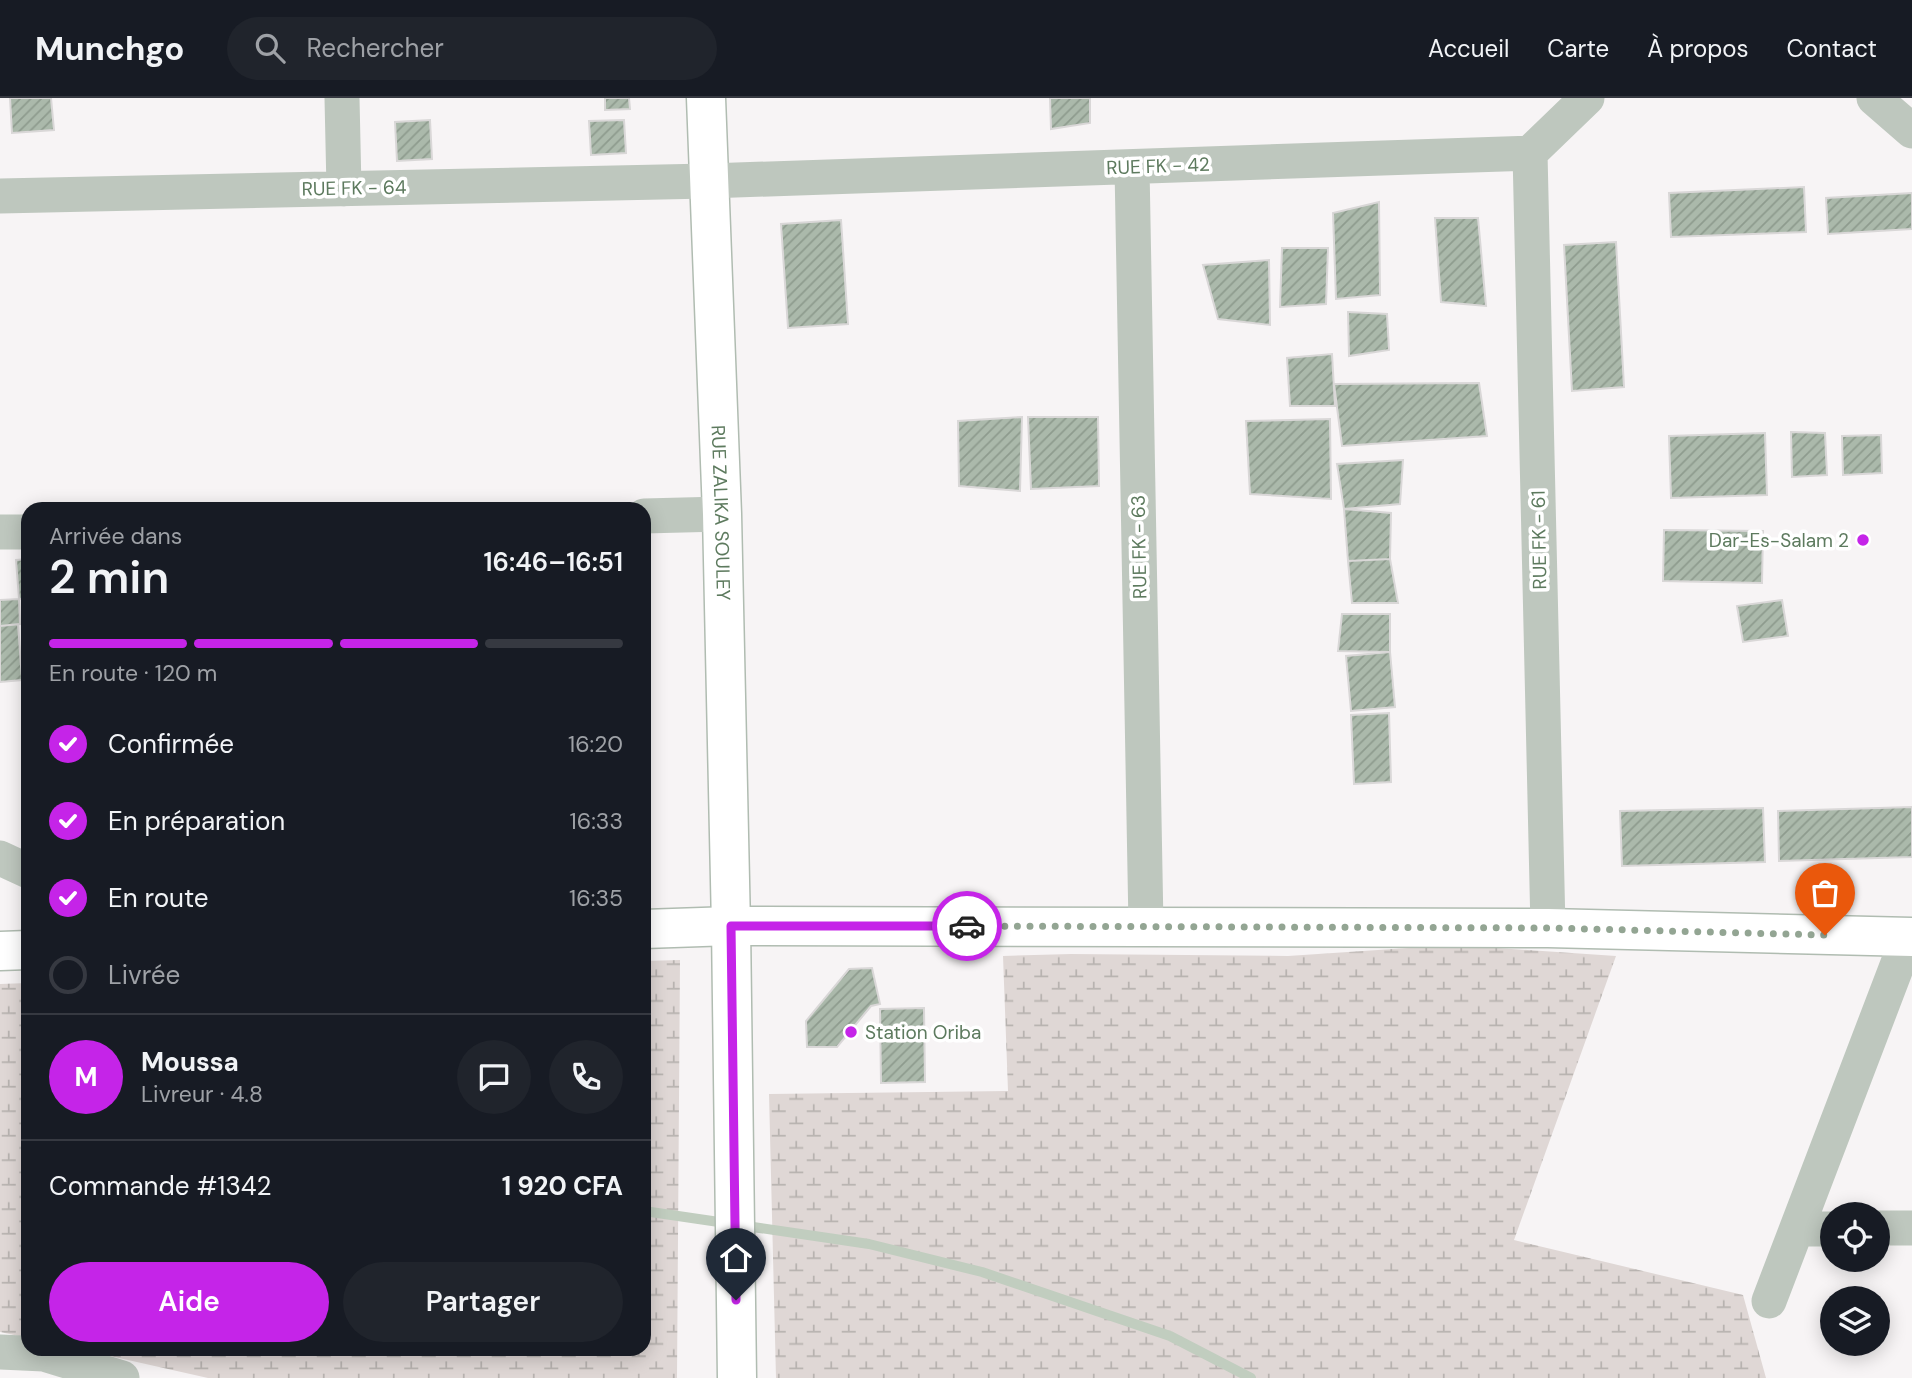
<!DOCTYPE html>
<html lang="fr">
<head>
<meta charset="utf-8">
<style>
	:root { --surface:#171b24; --page:#20242c; --text:#f1f3f6; --muted:#9ea1a6; --line:#363941; --accent:#c524e8 }
	body { margin:0; font-family:"DM Sans",sans-serif; background:var(--page); color:var(--text); height:100vh; display:flex; flex-direction:column; font-size:26px; white-space:nowrap }
	* { box-sizing:border-box; margin:0 }
	p { font-size:23px; color:var(--muted) }
	.icon { flex:none; width:38px; height:38px; fill:none; stroke:currentColor; stroke-width:2; stroke-linecap:round; stroke-linejoin:round }
	.map { position:relative; flex:1; overflow:hidden }
	.panel { position:absolute; left:21px; top:404px; width:630px; height:854px; display:flex; flex-direction:column; background:var(--surface); border-radius:21px; box-shadow:0 4px 18px #0003 }
	.panel>* { flex:none }
	.fabs { position:absolute; left:1820px; top:1104px; display:grid; gap:14px }
	.fabs a { display:grid; place-items:center; width:70px; height:70px; border-radius:50%; background:var(--surface); box-shadow:0 4px 18px #0003; font-size:35px }
	.pin { position:absolute; display:grid; place-items:center; width:60px; height:60px; color:#fff; margin:-72px -30px; border-radius:50% 50% 50% 0; rotate:-45deg; box-shadow:0 0 7px #0007 }
	.pin .icon { rotate:45deg }
	.courier { position:absolute; display:grid; place-items:center; width:70px; height:70px; margin:-35px; border:5px solid #c524e8; border-radius:50%; background:#fff; color:#222; box-shadow:0 2px 9px #0007 }
	.overview em { font-style:normal; font-weight:600 }
	.overview div { display:flex; flex-direction:column-reverse }
	.overview { display:flex; align-items:center; justify-content:space-between; height:119px; padding:0 28px }
	h1 { font-size:46px; font-weight:600; line-height:52px }
	.bar { display:grid; grid-template-columns:repeat(4,1fr); gap:10px 7px; align-content:center; height:84px; padding:0 28px }
	.bar i { height:9px; border-radius:5px; background:var(--line) }
	.bar .on { background:var(--accent) }
	.bar p { grid-column:span 4 }
	.line { display:flex; align-items:center; gap:18px; padding:0 28px; border-top:2px solid var(--line) }
	.line div { flex:1 }
	.round { display:grid; place-items:center; flex:none; width:74px; height:74px; border-radius:37px; background:var(--page) }
	ol { padding:0 28px; list-style:none }
	li { display:flex; align-items:center; gap:21px; height:77px }
	li p { margin-inline-start:auto }
	li .icon { padding:7px; border-radius:50%; background:var(--accent); color:#fff; stroke-width:4 }
	li:last-child { color:var(--muted) }
	li i { width:38px; height:38px; border:4px solid var(--line); border-radius:50% }
	.primary-button { display:flex; gap:14px; margin-top:auto; padding:14px 28px }
	.primary-button a { flex:1; height:80px; border-radius:42px; background:var(--accent); color:#fff; font-size:28px; font-weight:600; line-height:80px; text-align:center }
	.primary-button a+a { background:var(--page); color:var(--text) }
	header { display:flex; align-items:center; gap:42px; box-sizing:border-box; height:98px; padding:0 35px; background:var(--surface); border-bottom:2px solid var(--line) }
	header strong { font-size:33px }
	nav { display:flex; gap:38px; margin-inline-start:auto; font-size:24px }
	.search { width:490px; height:63px; background:var(--page); display:flex; align-items:center; gap:18px; box-sizing:border-box; padding:0 24px; border-radius:38px; color:var(--muted); font-size:26px }
	.map>svg:first-child { display:block }
</style>
</head>
<body>
<header>
<strong>Munchgo</strong>
<div class="search"><svg class="icon" aria-label="search" viewBox="0 0 24 24"><circle cx="10" cy="10" r="6"/><path d="M15 15l6 6"/></svg>Rechercher</div>
<nav><a>Accueil</a><a>Carte</a><a>À propos</a><a>Contact</a></nav>
</header>
<div class="map">
<svg width="1912" height="1280" viewBox="0 0 1912 1280">
	<defs>
		<pattern id="wetland-marsh" width="20" height="14" patternUnits="userSpaceOnUse" patternTransform="scale(1.75)"><rect width="20" height="14" fill="#dfd7d5"/><path d="M1 5h8M5 5V1M11 12h8M15 12V8" fill="none" stroke="#b8b3b0"/></pattern>
		<pattern id="building-hatch" width="6" height="6" patternUnits="userSpaceOnUse" patternTransform="scale(1.75)"><rect width="6" height="6" fill="#abb9ab"/><path d="M-1 1l2-2M0 6l6-6M5 7l2-2" fill="none" stroke="#8e9b8e"/></pattern>
	</defs>
	<rect width="100%" height="100%" fill="#f7f4f5"/>
	<path fill="url(#wetland-marsh)" d="M1453,847L1616,858L1514,1142L1743,1197L1766,1280H776L769,996L1008,993L1003,858L1071,856L1288,858Z
		M680,862L677,1280H208L79,1251H644V863Z
		M28,885V1240L0,1234V886Z"/>
	<g fill="none" stroke-linecap="round" stroke-linejoin="round">
		<path stroke="#c1cdbf" stroke-width="10" d="M644,1113L869,1146L982,1174L1170,1238L1251,1280"/>
	</g>
	<path fill="url(#building-hatch)" stroke="#d9d7d7" stroke-width="2" d="M10,0H51L54,32L12,35Z
		M605,0H629L630,11L605,12Z
		M1050,0H1090V25L1051,31Z
		M430,22L432,61L397,63L395,24Z
		M624,22L626,55L591,57L589,23Z
		M1804,89L1806,134L1671,139L1669,95Z
		M1912,95V131L1828,136L1826,100Z
		M1379,104L1380,197L1336,201L1333,115Z
		M1435,120H1478L1486,208L1441,204Z
		M841,122L848,226L788,230L781,126Z
		M1616,144L1624,289L1572,293L1564,147Z
		M1282,150H1328L1326,206L1280,209Z
		M1269,162L1270,227L1218,221L1203,167Z
		M1348,214L1387,216L1389,252L1349,258Z
		M1332,256L1335,308H1290L1287,260Z
		M1479,285L1487,338L1342,348L1334,286Z
		M1022,319L1020,393L959,388L958,323Z
		M1028,319H1098L1099,388L1031,391Z
		M1330,321L1331,401L1250,396L1246,323Z
		M1791,334L1825,335L1827,377L1792,379Z
		M1765,335L1767,397L1671,400L1669,338Z
		M1881,337L1882,375L1843,377L1842,338Z
		M1403,362L1400,406L1344,411L1337,366Z
		M1344,411L1391,415L1390,461L1348,463Z
		M1664,432L1763,433L1762,485L1663,483Z
		M28,461V500L19,501L16,462Z
		M1390,461L1398,505H1352L1348,463Z
		M19,501L20,526L0,528V502Z
		M1782,502L1788,538L1743,544L1737,508Z
		M1342,516H1390V554L1338,553Z
		M18,526L22,582L0,584V528Z
		M1390,554L1395,609L1351,613L1346,558Z
		M1389,615L1391,684L1354,686L1351,617Z
		M1912,709V759L1779,763L1778,713Z
		M1763,710L1765,764L1622,768L1620,713Z
		M872,870L880,906L871,908L837,949H807L806,923L849,871Z
		M924,910L925,984L881,985L880,911Z"/>
	<g fill="none" stroke-linecap="round" stroke-linejoin="round">
		<defs>
			<g id="secondary">
				<path id="s1" d="M706,0L722,416L731,828L737,1280"/>
				<path d="M644,831L731,828L1548,830L1912,839"/>
				<path d="M0,853L28,852"/>
			</g>
		</defs>
		<use href="#secondary" stroke="#b0bcb1" stroke-width="41"/>
		<path stroke="#bec7be" stroke-width="35" d="M342,0L344,91
			M1874,0L1912,33
			M1530,55L1548,830
			M1132,69L1146,828
			M0,98L708,83L1530,55L1587,0
			M644,418L722,416
			M0,434H28
			M0,760L28,773
			M1878,1130H1912
			M1798,1131H1832
			M1769,1203L1908,839
			M0,1254L44,1256L122,1280"/>
		<use href="#secondary" stroke="#fff" stroke-width="38"/>
	</g>
	<g fill="none" stroke-linecap="round" stroke-linejoin="round">
		<path stroke="#93a593" stroke-width="7" stroke-dasharray="0 12.6" d="M967,828L1548,830L1825,837"/>
		<path stroke="#c524e8" stroke-width="9" d="M736,1202L731,828H967"/>
	</g>
	<g fill="#c524e8" stroke="#fff" stroke-width="2.5">
		<circle cx="1863" cy="442" r="7"/>
		<circle cx="851" cy="934" r="7"/>
	</g>
	<g text-anchor="middle" dominant-baseline="central" stroke-width="7" stroke-linejoin="round" paint-order="stroke">
		<g font-size="19" fill="#5d7a5e" stroke="#fff">
			<text transform="translate(1158 68) rotate(-2)">RUE FK - 42</text>
			<text transform="translate(354 90) rotate(-1)">RUE FK - 64</text>
			<text stroke="none"><textPath href="#s1" startOffset="415">RUE ZALIKA SOULEY</textPath></text>
			<text transform="translate(1539 442) rotate(-91)">RUE FK - 61</text>
			<text transform="translate(1139 449) rotate(-91)">RUE FK - 63</text>
		</g>
		<g font-size="19" fill="#5d7a5e" stroke="#fff" text-anchor="end">
			<text x="1849" y="442">Dar-Es-Salam 2</text>
			<text x="865" y="934" text-anchor="start">Station Oriba</text>
		</g>
	</g>
</svg>
<div class="fabs">
<a><svg class="icon" aria-label="locate" viewBox="0 0 24 24"><circle cx="12" cy="12" r="6"/><path d="M12 2v4M12 18v4M2 12h4M18 12h4"/></svg></a>
<a><svg class="icon" aria-label="layers" viewBox="0 0 24 24"><path d="M12 4l9 5-9 5-9-5zM3 14l9 5 9-5"/></svg></a>
</div>
<div class="pin" style="left:1825px;top:837px;background:#ea580c"><svg class="icon" aria-label="bag" viewBox="0 0 24 24"><path d="M5 8h14l-1 12H6zM9 8a3 3 0 0 1 6 0"/></svg></div>
<div class="pin" style="left:736px;top:1202px;background:#1f2937"><svg class="icon" aria-label="home" viewBox="0 0 24 24"><path d="M3 11l9-7 9 7M6 9v11h12V9"/></svg></div>
<div class="courier" style="left:967px;top:828px"><svg class="icon" aria-label="car" viewBox="0 0 24 24"><path d="M5 17H2v-5l4-1 3-4h7l3 4 3 1v5h-3M9 17h6M6 11h13"/><circle cx="7" cy="17" r="2"/><circle cx="17" cy="17" r="2"/></svg></div>
<section class="panel">
<div class="overview"><div><h1>2 min</h1><p>Arrivée dans</p></div><em>16:46–16:51</em></div>
<div class="bar"><i class="on"></i><i class="on"></i><i class="on"></i><i></i><p>En route · 120 m</p></div>
<ol>
<li><svg class="icon" aria-label="check" viewBox="0 0 24 24"><path d="M5 12l5 5 9-10"/></svg>Confirmée<p>16:20</p></li>
<li><svg class="icon" aria-label="check" viewBox="0 0 24 24"><path d="M5 12l5 5 9-10"/></svg>En préparation<p>16:33</p></li>
<li><svg class="icon" aria-label="check" viewBox="0 0 24 24"><path d="M5 12l5 5 9-10"/></svg>En route<p>16:35</p></li>
<li><i></i>Livrée</li>
</ol>
<div class="line" style="height:126px"><b class="round" style="background:var(--accent);color:#fff">M</b><div><b>Moussa</b><p>Livreur · 4.8</p></div><a class="round"><svg class="icon" aria-label="chat" viewBox="0 0 24 24"><path d="M4 5h16v11H9l-5 4z"/></svg></a><a class="round"><svg class="icon" aria-label="phone" viewBox="0 0 24 24"><path d="M5 4h4l2 5-3 2q2 4 5 5l2-3 5 2v4C11 20 4 13 5 4z"/></svg></a></div>
<div class="line" style="height:91px"><div>Commande #1342</div><b>1 920 CFA</b></div>
<div class="primary-button"><a>Aide</a><a>Partager</a></div>
</section>
</div>
</body>
</html>
